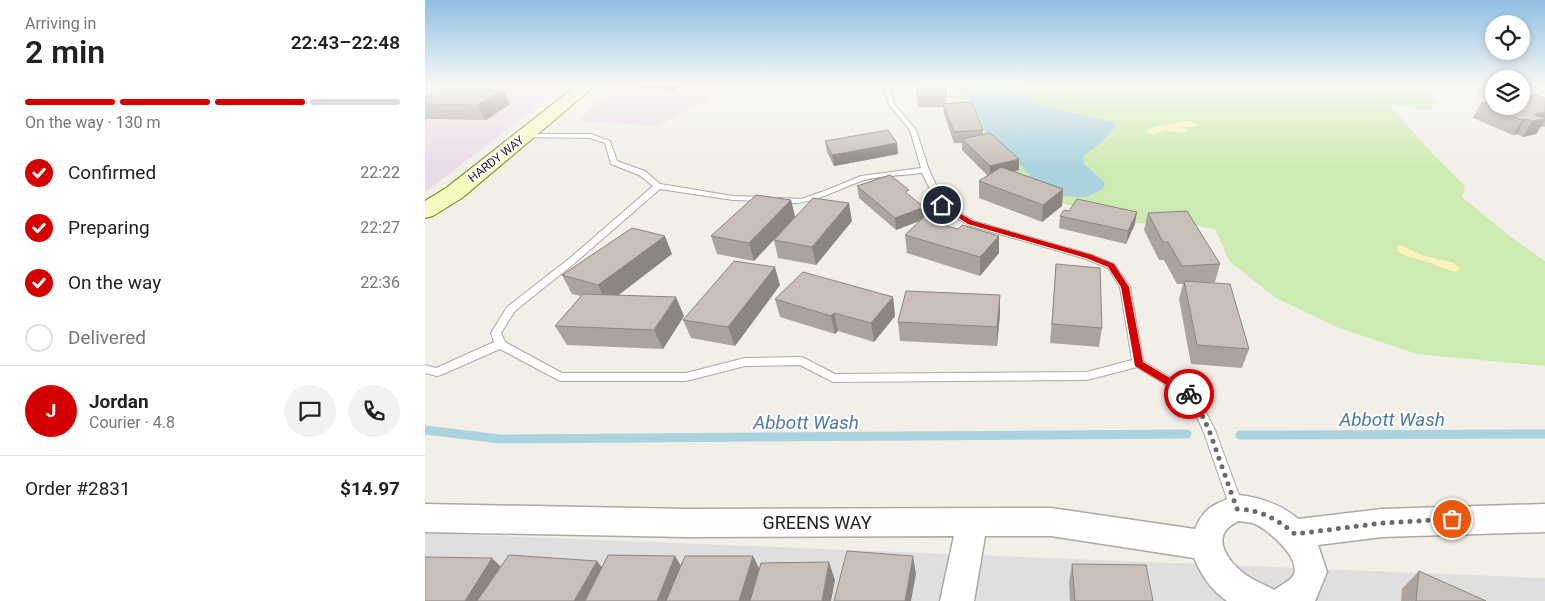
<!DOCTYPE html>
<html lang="en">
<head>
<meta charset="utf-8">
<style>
	:root { --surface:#fff; --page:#f2f2f2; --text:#222; --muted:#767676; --line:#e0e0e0; --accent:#d40000 }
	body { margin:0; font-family:Roboto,sans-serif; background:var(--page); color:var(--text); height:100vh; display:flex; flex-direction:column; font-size:19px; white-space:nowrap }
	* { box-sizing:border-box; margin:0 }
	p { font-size:16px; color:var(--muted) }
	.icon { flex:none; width:28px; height:28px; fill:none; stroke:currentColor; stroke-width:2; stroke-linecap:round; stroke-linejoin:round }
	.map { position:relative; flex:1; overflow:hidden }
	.sheet { display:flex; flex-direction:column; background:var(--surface); width:425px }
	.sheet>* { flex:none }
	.tools { position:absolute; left:1060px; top:15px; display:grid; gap:10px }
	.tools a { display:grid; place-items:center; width:45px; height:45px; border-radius:50%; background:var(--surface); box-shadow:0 2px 8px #0003; font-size:25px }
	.pin { position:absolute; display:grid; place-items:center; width:42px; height:42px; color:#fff; margin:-21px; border:2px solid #fff; border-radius:50%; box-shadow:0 1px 5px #0007 }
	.courier { position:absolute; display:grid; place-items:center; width:50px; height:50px; margin:-25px; border:4px solid #d40000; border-radius:50%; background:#fff; color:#222; box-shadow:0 1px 6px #0007 }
	.overview em { font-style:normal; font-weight:600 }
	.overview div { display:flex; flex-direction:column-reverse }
	.overview { display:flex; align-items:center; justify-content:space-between; height:85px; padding:0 25px }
	h1 { font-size:32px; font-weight:600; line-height:38px }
	.bar { display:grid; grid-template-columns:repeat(4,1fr); gap:8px 5px; align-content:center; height:60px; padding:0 25px }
	.bar i { height:6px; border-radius:4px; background:var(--line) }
	.bar .on { background:var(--accent) }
	.bar p { grid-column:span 4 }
	.line { display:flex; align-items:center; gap:12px; padding:0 25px; border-top:1px solid var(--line) }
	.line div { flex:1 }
	.round { display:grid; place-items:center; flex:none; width:52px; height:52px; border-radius:26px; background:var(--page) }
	ol { padding:0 25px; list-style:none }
	li { display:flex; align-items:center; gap:15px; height:55px }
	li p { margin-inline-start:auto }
	li .icon { padding:5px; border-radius:50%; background:var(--accent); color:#fff; stroke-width:4 }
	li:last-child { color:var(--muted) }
	li i { width:28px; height:28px; border:2px solid var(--line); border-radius:50% }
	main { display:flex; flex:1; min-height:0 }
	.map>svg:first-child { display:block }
</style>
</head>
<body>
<main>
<section class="sheet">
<div class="overview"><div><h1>2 min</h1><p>Arriving in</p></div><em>22:43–22:48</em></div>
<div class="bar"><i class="on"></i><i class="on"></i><i class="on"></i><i></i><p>On the way · 130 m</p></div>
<ol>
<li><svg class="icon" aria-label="check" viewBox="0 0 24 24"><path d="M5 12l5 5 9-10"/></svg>Confirmed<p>22:22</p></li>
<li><svg class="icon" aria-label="check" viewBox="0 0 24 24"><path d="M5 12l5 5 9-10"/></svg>Preparing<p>22:27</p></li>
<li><svg class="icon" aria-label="check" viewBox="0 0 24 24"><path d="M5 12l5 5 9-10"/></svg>On the way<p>22:36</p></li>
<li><i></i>Delivered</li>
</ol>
<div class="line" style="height:90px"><b class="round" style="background:var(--accent);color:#fff">J</b><div><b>Jordan</b><p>Courier · 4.8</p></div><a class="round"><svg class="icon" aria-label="chat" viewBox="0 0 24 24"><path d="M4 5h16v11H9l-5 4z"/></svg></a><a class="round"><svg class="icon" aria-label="phone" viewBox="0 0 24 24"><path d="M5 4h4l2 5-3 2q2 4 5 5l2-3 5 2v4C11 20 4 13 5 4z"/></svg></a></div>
<div class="line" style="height:65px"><div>Order #2831</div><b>$14.97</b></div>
</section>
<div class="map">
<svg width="1120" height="601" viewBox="0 0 1120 601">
	<rect width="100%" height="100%" fill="#f2efe9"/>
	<path fill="#e0dfdf" d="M0,533L1120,578V601H0Z"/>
	<path fill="#ebdbe8" d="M0,85H141L0,192Z
		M190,85H295L282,101L233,126L153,121Z"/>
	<path fill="#cdebb0" d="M523,85H913L924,91L916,85L1000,86L1015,101L1003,110L959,104L967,108L1008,154L1040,186L1037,197L1087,238L1120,261V366L992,354L914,328L851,298L805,262L790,229L770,225L707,223L609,195L593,175L564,147L551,117L524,97Z"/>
	<path fill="#fff1ba" d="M758,121H766L772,125L769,127H757L763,131L755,133L740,130L728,135L720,131C730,124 746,125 758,121Z
		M975,245L999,256L1027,262L1035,268L1032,272C1022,270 1015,267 1006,263C994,259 983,258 972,251V247Z"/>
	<path fill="#aad3df" d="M528,85H591L609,102L616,105L687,122L691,125C683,138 670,148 658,156L659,164L680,183L678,189L661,197H650L637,196L616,188L585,153L569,143L561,132L549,103Z"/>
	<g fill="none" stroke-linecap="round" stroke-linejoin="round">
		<path stroke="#aad3df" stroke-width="9" d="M0,430L75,439L762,434
			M815,435L1120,434"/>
		<defs>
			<path id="service" d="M458,85H464L470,105L491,130L504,170L520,204L549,221L667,255L689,264L705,287L718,361L771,393L790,430L819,509L817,513L812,515L807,513L778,430L763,399L712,367L662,380L408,382L375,365L320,366L261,381H135L75,349L16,375L12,376L0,373V365L11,368L69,342L66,333L82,307L145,258L228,186L214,175L186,164L180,143L165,138L99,137V135L101,134H166L185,141L192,161L220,171L235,184L308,196L339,197L343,199L339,201L308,200L235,189L151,262L90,311L76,333L80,342L137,373H261L320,358L377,357L410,374L662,372L707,360L695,287L683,268L661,259L543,225L514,207L497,173C481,175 450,176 436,181C408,191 383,208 351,202L350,200L354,198L376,199L402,190L436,176L496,168L485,130L464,105Z"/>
			<path id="minor" d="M814,495C836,498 856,504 873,519L957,509L1120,504V532L957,537L893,545L902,572L890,601H802C786,590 777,576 769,558L626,536H560L549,601H515L529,536L261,537L0,532V504L261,509L626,508L770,529C779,506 792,503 814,495ZM814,521C819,522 825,522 830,524C843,529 878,560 868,576C864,582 854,586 849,590C841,585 832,582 824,577C804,564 781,535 814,521Z"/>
			<path id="secondary" d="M152,85H171L37,198L8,216L0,218V201L21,188Z"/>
		</defs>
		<use href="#service" stroke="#a9a9a9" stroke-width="2"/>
		<use href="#minor" stroke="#a9a9a9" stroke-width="3"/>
		<use href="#secondary" stroke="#707d05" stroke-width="2"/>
		<use href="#service" fill="#fff" fill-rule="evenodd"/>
		<use href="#minor" fill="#fff" fill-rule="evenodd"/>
		<use href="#secondary" fill="#f7fabf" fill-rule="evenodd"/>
	</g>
	<path fill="#aba49e" d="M215,85H255L249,92H241L240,90H217Z
		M522,85L521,104L558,130V135L594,159V170L588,171L638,189L637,206L617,222L554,198V181L563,176L537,150V143H529L519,114L518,107H493L492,97Z
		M78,90L85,104L61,120L0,119V97Z
		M1102,97L1120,98V127L1116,126L1111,134L1098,137L1092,134L1088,135L1048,118L1056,103Z
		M400,141L473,154L409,166L402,152Z
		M432,186L485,195L500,217L525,227L533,229L574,236V253L555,276L482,253L480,235L496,220L471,230L434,198Z
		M366,200L370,217L329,261L292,254L286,236Z
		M723,213L795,264L790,282H780L824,349L817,368L766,364L754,299L758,284H752L739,260H734L719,230Z
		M635,216L710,224L701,244L634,228Z
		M427,221L391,265L353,258L349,240Z
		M247,254L193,295L259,316L238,349L142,345L130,326L156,296L147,294L137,275Z
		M631,264L677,328L674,347L625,343Z
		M355,285L310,346L266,338L258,320Z
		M468,297L470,316L449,342L413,331L410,334L355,317L350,299Z
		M575,314L572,346L475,341L473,322Z
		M647,564L728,601H645L644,582Z
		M994,571L1061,601H976L977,589Z"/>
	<path fill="#8b8681" d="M247,85H255L249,92Z
		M521,85H522L521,107L520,97Z
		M78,90L85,104L61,120L52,105Z
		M1120,112V121L1111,134L1098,137L1107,121L1109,114Z
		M1101,119L1092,134L1088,135L1097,120Z
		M472,143L473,154L409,166L407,155Z
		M594,159V170L565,177V166Z
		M638,189L637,206L617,222L618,205Z
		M366,200L370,217L329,261L324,243Z
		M424,203L427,221L391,265L387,247Z
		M499,207L500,219L471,230L470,218Z
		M712,212L710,224L701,244L703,231Z
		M240,236L247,254L182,304L173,285Z
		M574,236V253L555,276V257Z
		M350,267L355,285L310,346L303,327Z
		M575,295V314L572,346V327Z
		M251,297L259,316L238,349L229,330Z
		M468,297L470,316L449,342L446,323Z
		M409,313L413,331L410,334L406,316Z
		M250,556L261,574L251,601H232Z
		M328,556L337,574L329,601H314Z
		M488,556L491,574L486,601H480Z
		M67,558L85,576L70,601H40Z
		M172,561L186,579L174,601H149Z
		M404,562L410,580L406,601H397Z"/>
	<path fill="#c7bfb8" stroke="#8b8681" d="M493,85H521L520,97H492Z
		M16,89L78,90L52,105L0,104V97Z
		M1096,95L1102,97L1111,95L1120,98V112L1109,114L1120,119L1107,121L1101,119L1097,120L1056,103L1069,100V106H1096Z
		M547,102L558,130L529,132L518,104Z
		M463,130L472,143L407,155L400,141Z
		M565,133L594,159L565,166L537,139Z
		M576,167L638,189L618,205L554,181Z
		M465,175L484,190L480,192L499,207L470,218L432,186Z
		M331,195L366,200L324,243L286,236Z
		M388,198L424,203L387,247L349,240Z
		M652,199L712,212L703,231L635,216L639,210L644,211Z
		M762,211L795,264L757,266L743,242H738L723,213Z
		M501,215L525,222L521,226L533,229L537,225L574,236L555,257L480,235Z
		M207,228L240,236L173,285L137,275Z
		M309,261L350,267L303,327L258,320Z
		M631,264L675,268L677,328L627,324Z
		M378,272L468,297L446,323L409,313L406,316L350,299Z
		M759,281L805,284L824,349L772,345Z
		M481,291L575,295L572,327L473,322Z
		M158,294L251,297L229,330L130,326Z
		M422,551L488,556L480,601H409Z
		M84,555L172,561L149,601H52Z
		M183,555L250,556L232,601H160Z
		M260,556H328L314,601H241Z
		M0,557L67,558L40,601H0Z
		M404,562L397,601H325L336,563Z
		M647,564L721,565L728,601H650Z
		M994,571L1061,601H991Z"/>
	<linearGradient id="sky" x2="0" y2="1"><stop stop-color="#8fc0e4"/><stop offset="0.5" stop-color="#f9f8f5"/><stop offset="1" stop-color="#f9f8f5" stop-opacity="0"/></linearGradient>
	<rect width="1120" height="169" fill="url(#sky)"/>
	<path fill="#d40000" d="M517,203L548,221L667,255L689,264L704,287L718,362L767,391V396H760L710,366L696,287L683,267L661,258L543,224L515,206V203Z"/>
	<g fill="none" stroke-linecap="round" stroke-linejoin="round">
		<path stroke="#6b6a68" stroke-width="5" stroke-dasharray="0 9" d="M764,394L768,396L784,430L812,509C836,510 852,519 870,534L957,523L1027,519"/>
	</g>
	<g text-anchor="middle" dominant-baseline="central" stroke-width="4" stroke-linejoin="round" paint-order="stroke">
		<g font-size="12" fill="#222" stroke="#fff">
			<text transform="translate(71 159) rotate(-38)">HARDY WAY</text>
		</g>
		<g font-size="18" fill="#222" stroke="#fff">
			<text x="392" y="522">GREENS WAY</text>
		</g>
		<g font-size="19" font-style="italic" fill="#4a7aab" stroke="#fff">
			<text x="967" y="419">Abbott Wash</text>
			<text x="381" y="422">Abbott Wash</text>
		</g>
	</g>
</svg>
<div class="tools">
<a><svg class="icon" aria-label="locate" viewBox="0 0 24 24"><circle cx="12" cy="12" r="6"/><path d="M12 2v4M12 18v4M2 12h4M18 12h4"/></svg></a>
<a><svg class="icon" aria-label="layers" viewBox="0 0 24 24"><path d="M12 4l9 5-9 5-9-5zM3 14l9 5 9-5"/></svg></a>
</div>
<div class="pin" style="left:1027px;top:519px;background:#ea580c"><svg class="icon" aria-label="bag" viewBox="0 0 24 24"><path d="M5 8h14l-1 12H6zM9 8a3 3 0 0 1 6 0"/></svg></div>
<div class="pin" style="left:517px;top:205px;background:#1f2937"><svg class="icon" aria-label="home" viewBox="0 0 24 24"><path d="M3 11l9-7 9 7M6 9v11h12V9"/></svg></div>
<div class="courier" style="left:764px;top:394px"><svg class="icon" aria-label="bike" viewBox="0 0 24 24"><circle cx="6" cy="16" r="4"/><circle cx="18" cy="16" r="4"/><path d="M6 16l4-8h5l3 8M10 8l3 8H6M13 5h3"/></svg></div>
</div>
</main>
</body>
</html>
